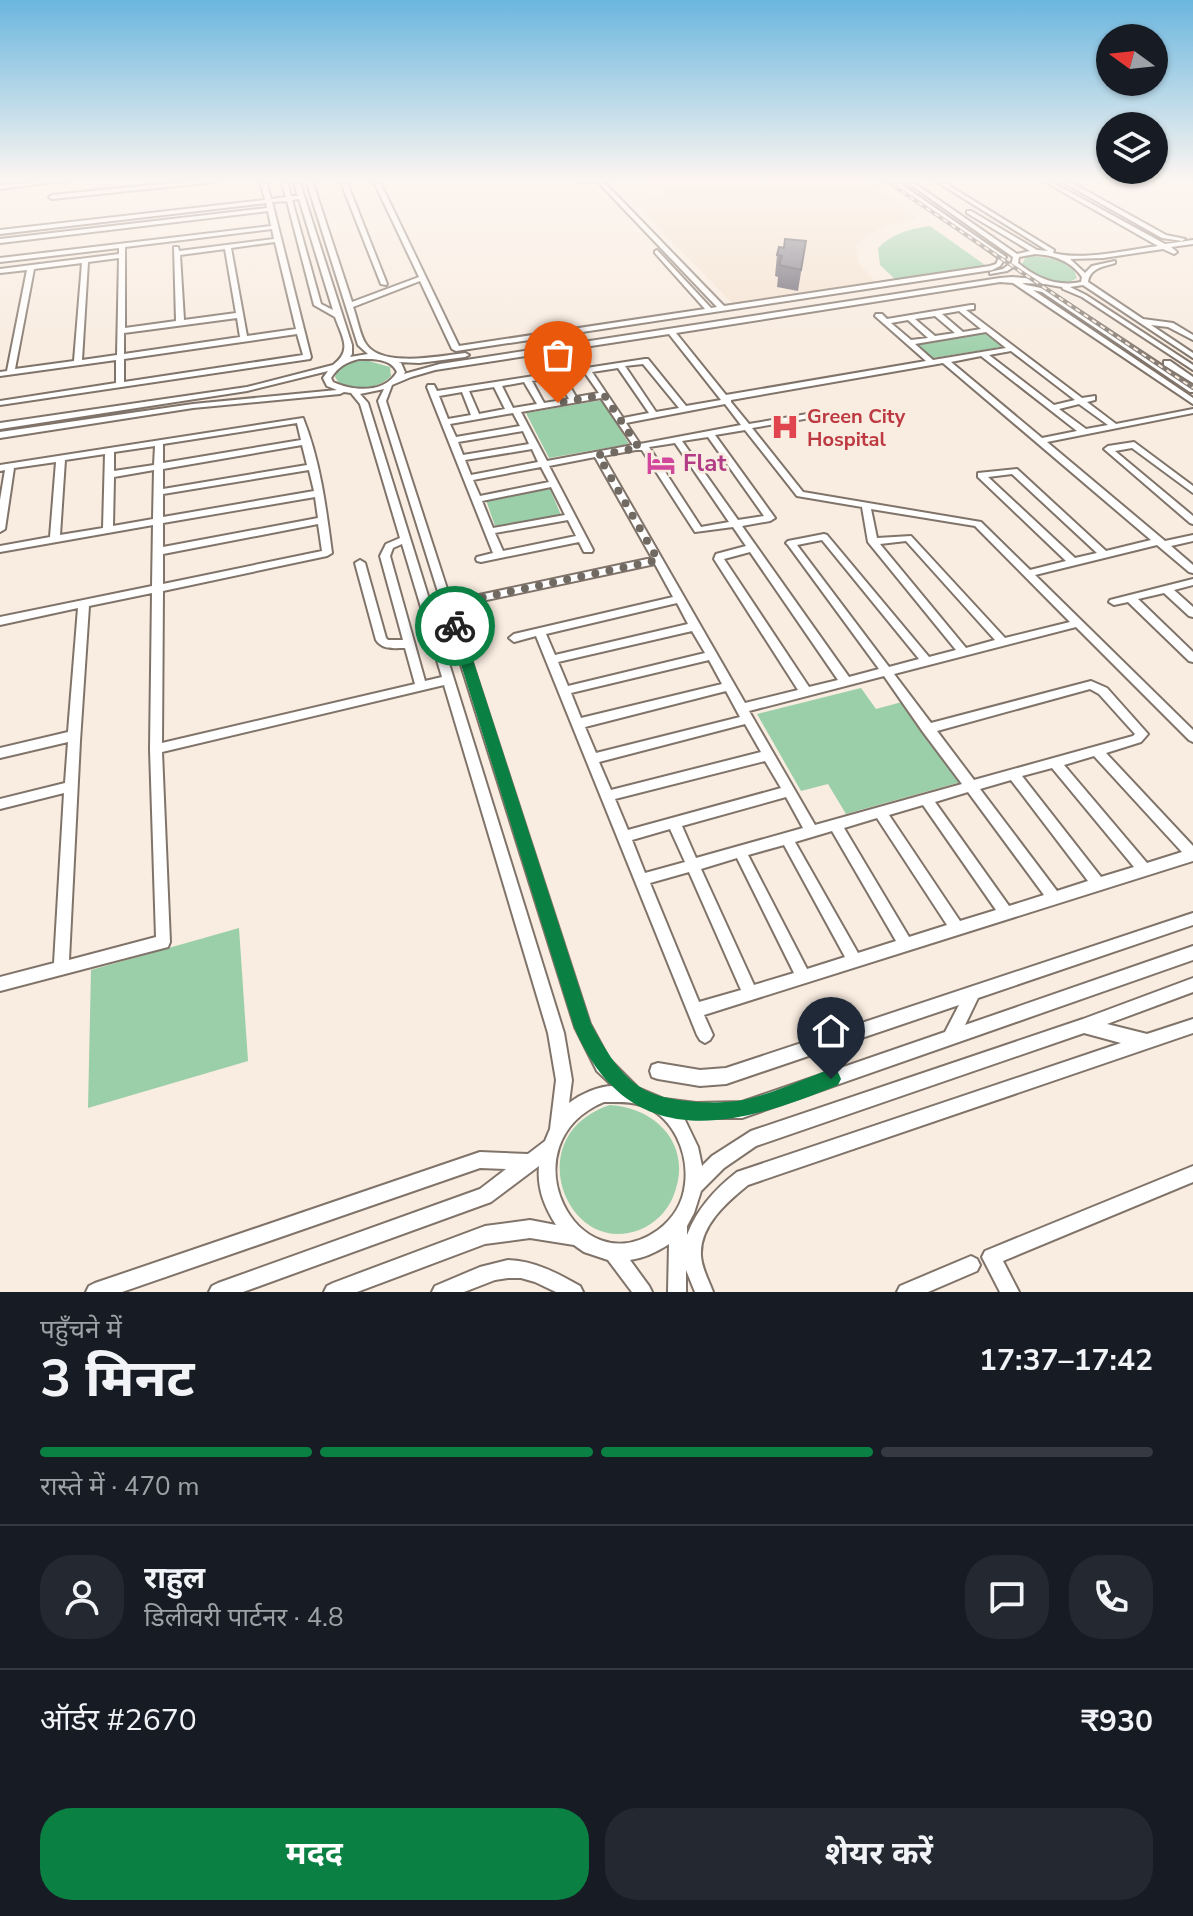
<!DOCTYPE html>
<html lang="hi">
<head>
<meta charset="utf-8">
<style>
	:root { --surface:#171b24; --page:#242831; --text:#f1f3f6; --muted:#9ea1a6; --line:#363941; --accent:#0b8043 }
	body { margin:0; font-family:"Nunito Sans","Noto Sans Devanagari",sans-serif; background:var(--page); color:var(--text); height:100vh; display:flex; flex-direction:column; font-size:30px; white-space:nowrap }
	* { box-sizing:border-box; margin:0 }
	p { font-size:26px; color:var(--muted) }
	.icon { flex:none; width:44px; height:44px; fill:none; stroke:currentColor; stroke-width:2; stroke-linecap:round; stroke-linejoin:round }
	.map { position:relative; height:1292px; overflow:hidden }
	.side { display:flex; flex-direction:column; background:var(--surface); flex:1 }
	.side>* { flex:none }
	.needle { width:52px; rotate:285deg }
	.controls { position:absolute; left:1096px; top:24px; display:grid; gap:16px }
	.controls a { display:grid; place-items:center; width:72px; height:72px; border-radius:50%; background:var(--surface); box-shadow:0 2px 6px #0004; font-size:40px }
	.pin { position:absolute; display:grid; place-items:center; width:68px; height:68px; color:#fff; margin:-82px -34px; border-radius:50% 50% 50% 0; rotate:-45deg; box-shadow:0 0 8px #0007 }
	.pin .icon { rotate:45deg }
	.courier { position:absolute; display:grid; place-items:center; width:80px; height:80px; margin:-40px; border:6px solid #0b8043; border-radius:50%; background:#fff; color:#222; box-shadow:0 2px 10px #0007 }
	.head em { font-style:normal; font-weight:700 }
	.head div { display:flex; flex-direction:column-reverse }
	.head { display:flex; align-items:center; justify-content:space-between; height:136px; padding:0 40px }
	h1 { font-size:52px; font-weight:700; line-height:60px }
	.bar { display:grid; grid-template-columns:repeat(4,1fr); gap:12px 8px; align-content:center; height:96px; padding:0 40px }
	.bar i { height:10px; border-radius:6px; background:var(--line) }
	.bar .current { background:var(--accent) }
	.bar p { grid-column:span 4 }
	.line { display:flex; align-items:center; gap:20px; padding:0 40px; border-top:2px solid var(--line) }
	.line div { flex:1 }
	.round { display:grid; place-items:center; flex:none; width:84px; height:84px; border-radius:32px; background:var(--page) }
	.button { display:flex; gap:16px; margin-top:auto; padding:16px 40px }
	.button a { flex:1; height:92px; border-radius:32px; background:var(--accent); color:#fff; font-size:32px; font-weight:700; line-height:92px; text-align:center }
	.button a+a { background:var(--page); color:var(--text) }
	.map>svg:first-child { display:block }
</style>
</head>
<body>
<div class="map">
<svg width="1193" height="1292" viewBox="0 0 1193 1292">
	<rect width="100%" height="100%" fill="#f9ece0"/>
	<path fill="#f5e2d0" d="M649,180H864L918,218L889,225L867,235L856,247L859,264L876,282L733,304L633,201L665,196Z"/>
	<path fill="#9bcfa9" d="M930,226L985,265V267L896,280L880,265L878,248C893,233 910,229 930,226Z
		M1027,255L1059,260L1074,270L1077,278C1062,289 1032,278 1022,264Z
		M985,333L1002,347L933,358L917,345Z
		M365,360L390,367L391,376C377,390 356,391 339,383L335,377C339,364 353,362 365,360Z
		M602,400L629,444L549,458L526,413Z
		M550,489L561,515L495,526L486,500Z
		M861,688L876,709L902,702L961,782L846,814L828,784L801,791L757,714Z
		M239,928L248,1061L88,1108L91,970Z
		M610,1105C658,1108 694,1147 673,1197C667,1212 653,1225 639,1230C567,1258 518,1135 610,1105Z"/>
	<g fill="none" stroke-linecap="round" stroke-linejoin="round">
		<defs>
			<path id="minor" d="M55,180H70L0,189V185Z
				M202,180H217L214,182L52,199L49,197L52,195Z
				M260,180H266L271,199L286,197L281,180H287L291,196H298L293,180H299L352,345V354L350,357L368,354L358,345L306,180H312L352,302L419,277L373,180H379L459,346L705,309L655,253V251L657,250L711,308L717,307L598,182H579L576,180H609L604,182L724,306L990,266L996,264L999,258L889,180H895L1006,257L1000,266L992,270L456,351L452,349L420,281L353,307C357,317 360,336 366,344C382,368 440,356 465,353L469,355L465,357L419,363L398,362L401,363L405,372L404,374L440,364L1000,278L1012,277L1034,279L1015,266L1007,271L990,274V272L1003,269L1012,262L1013,257L904,180H910L1017,254L1030,251L967,213V211H971L1037,250L1048,251L934,180H940L1054,250L1053,253C1083,261 1127,250 1158,246L1042,180H1048L1165,244L1193,240V244L1171,247L1177,252L1174,254L1163,249L1103,258L1070,259L1085,273L1092,266L1115,261V263C1103,267 1090,268 1088,282L1143,319L1173,323L1193,335V340L1168,327L1151,325L1193,353V358L1083,285L1070,287L1086,295L1193,365V370L1082,297L1063,289L1062,287L1045,284L1022,283L1026,285L1046,289L1193,386V392H1190L1042,292L1033,290L1193,398V404L1013,283L1000,282L676,333L726,395L926,361L875,316L876,314H882L887,319L971,305H974V309L966,310L1082,398L1095,396V400L1087,402L1116,424L1193,409V413L1047,442L1165,541L1193,535V541L1171,546L1193,565V573L1189,572L1157,545L1035,575L1193,730V742L1189,740L1076,627L894,674L931,723L1091,681L1107,688L1148,734L1141,742L1106,753L1193,846V861L704,1015L713,1035L710,1040L705,1043L700,1040L697,1035L536,636L514,642L509,638L514,634L673,597L655,564L454,607L590,1024L609,1059L638,1088L664,1099L696,1103L742,1102L945,1032L959,1005L726,1084L700,1086L658,1079L652,1077L650,1071L652,1065L658,1063L700,1070L726,1068L1193,913V925L978,998L965,1025L1193,946V960L742,1118H684L698,1147L702,1166L712,1156L751,1131L1083,1019L1193,978V992L1107,1024L1147,1034L1193,1019V1033L748,1185C727,1202 699,1226 701,1256C702,1269 709,1281 713,1292H695L686,1270V1292H668L669,1244C657,1252 644,1258 630,1260L649,1286L652,1292H632L608,1260L584,1252L574,1245L530,1238L485,1244L357,1292H324L327,1286L333,1283L485,1226L530,1220L556,1225C544,1206 537,1188 539,1166L491,1202L243,1292H209L212,1286L218,1283L480,1189L506,1169L480,1168L122,1292H86L89,1286L95,1283L480,1152L528,1154L545,1141L550,1129L556,1080L548,1033L444,685L162,752L170,942L168,947L0,991V977L54,963L64,793L0,809V799L65,783L68,742L0,758V748L68,732L78,608L0,625V617L152,586L153,525L0,552V546L50,537L56,462L14,468L5,529L0,532V500L5,470L0,471V465L303,418C320,460 326,507 332,553L327,556L163,591L162,743L415,684L405,648C393,648 383,650 376,640L355,563L360,560L365,563L386,638L388,640H403L380,556L386,544L400,538L360,404L351,393L344,392L340,394L193,408L0,438V432L193,404L337,390L327,386L323,378L328,371L247,391L0,429V423L247,387L333,365C353,350 342,337 335,317L314,305L287,201L272,202L311,357L310,359L0,405V401L116,383V360L0,376V372L7,371L27,270L0,273V269L119,254V248L0,262V258L271,226L268,211L0,243V239L267,208L266,203L0,234V230L265,200ZM299,199L333,310L321,304L292,200ZM272,229L274,239L179,251L178,247H174L176,321L125,328V247ZM275,242L296,329L247,336L231,248ZM225,249L236,313L184,320L180,255ZM1035,254C1054,255 1071,261 1082,277L1081,282C1057,287 1036,278 1018,263L1019,257ZM119,258L117,355L82,360L88,262ZM82,263L74,361L15,369L34,269ZM959,311L981,329L963,332L942,314ZM935,316L955,333L935,336L915,319ZM237,318L240,337L124,354V333ZM908,320L928,338L911,340L891,323ZM986,332L1006,348L933,360L915,344ZM297,334L303,355L124,382V359ZM669,334L721,400L686,406L648,359H645L437,391L434,385H428L427,387L493,553L477,557L476,559L477,561L481,562L579,542L584,552H592L593,550L549,466L595,457L652,558L451,601L386,401L392,385L411,377L435,370ZM1011,351L1075,400L1054,405L989,355ZM981,356L1077,431L1042,438L951,362ZM359,359C372,359 391,358 397,372C384,394 353,391 333,382L331,378C338,367 346,362 359,359ZM943,363L1151,540L1106,551L1017,469L978,473V477L1066,561L1030,570L981,522L803,492L752,428L810,418L813,417V413L749,424L731,402V400ZM643,364L679,408L656,412L625,366ZM618,368L649,413L623,418L592,372ZM585,373L599,393L576,397L564,376ZM556,377L569,399L544,403L532,381ZM524,382L537,404L513,408L502,386ZM494,387L505,409L479,414L469,391ZM384,389L378,401L575,1027L597,1071L613,1086C598,1086 581,1094 569,1103L572,1080L564,1033L368,403L360,394ZM462,392L471,415L448,419L439,396ZM601,398L633,445L547,461L521,412ZM725,404L741,425L640,444L626,423ZM1079,404L1108,425L1086,429L1059,409ZM513,413L520,426L456,437L450,424ZM297,423L301,440L163,463V444ZM745,430L797,496L862,507L868,542L956,650L929,657L827,535L824,534L788,541L786,543L788,545L879,669L849,677L742,526L770,521L775,518L715,435ZM523,431L529,444L463,455L458,442ZM708,437L764,516L738,520L682,441ZM675,443L729,522L701,527L649,447ZM302,445L307,465L163,489V469ZM155,446L154,465L114,471V452ZM532,449L538,462L471,475L465,460ZM636,450H642L695,532L733,527L746,546L716,554L714,559L798,690L745,703L603,456ZM105,454L103,528L60,535L65,460ZM541,467L549,482L480,496L473,480ZM154,470L153,519L113,526L114,477ZM309,470L314,491L163,517V494ZM1012,474L1097,553L1075,558L988,477ZM551,487L565,515L493,528L482,501ZM315,497L318,518L163,547V523ZM871,509L975,526L1070,622L1005,638L911,536L877,538ZM568,520L576,536L503,551L495,533ZM318,524L322,551L163,584V554ZM822,540L919,659L889,667L797,545ZM906,541L995,640L966,648L880,544ZM402,544L442,677L425,681L390,556L393,548ZM750,552L838,680L809,687L724,559ZM152,593L150,749L156,937L69,960L80,741L89,606ZM677,603L688,624L555,655L546,634ZM692,631L705,653L568,686L558,662ZM709,660L722,684L581,718L571,693ZM884,676L923,732L962,784L815,825L749,711ZM1090,689L1099,694L1135,734L1133,736L974,780L937,731ZM726,691L740,717L596,753L585,727ZM745,724L761,752L611,790L599,762ZM1094,756L1182,852L1147,863L1064,765ZM765,761L781,788L628,830L615,799ZM1052,768L1134,867L1101,877L1022,776ZM1011,780L1088,881L1057,891L980,789ZM968,792L1044,895L1009,906L935,802ZM786,797L803,828L696,858L682,826ZM923,805L996,910L960,921L889,815ZM877,818L947,925L909,937L844,828ZM670,829L685,862L645,873L632,840ZM832,831L896,941L858,953L795,842ZM784,845L845,957L807,969L748,855ZM737,858L794,973L754,985L701,869ZM689,872L741,990L699,1002L650,883ZM1084,1033L1121,1043L737,1172C715,1189 697,1209 687,1235V1226L694,1213L701,1191L724,1168L756,1146ZM604,1102C617,1102 629,1101 641,1105C673,1115 689,1153 685,1184C683,1203 673,1219 658,1230C577,1288 504,1144 604,1102Z
				M340,180H346L387,284L386,285L381,284Z
				M1059,180H1065L1085,190L1166,235L1185,239L1182,241L1162,238Z
				M1164,361H1170L1193,377V383L1164,365Z
				M1134,442L1193,486V493L1132,448L1115,451L1193,516V524L1190,523L1104,449L1108,446Z
				M1193,579V585L1174,590L1193,607V617L1189,616L1164,593L1138,599L1193,652V662L1189,661L1128,602L1114,605L1109,602L1110,600Z
				M1193,1166V1182L1003,1261L1019,1292H1000L982,1257L985,1251Z
				M971,1256L977,1259L980,1265L977,1271L928,1292H897L900,1286Z
				M508,1260C535,1261 557,1273 580,1286L583,1292H556L535,1282L521,1278H508L495,1280L464,1292H432L435,1286L480,1267Z"/>
		</defs>
		<use href="#minor" stroke="#80746a" stroke-width="4"/>
		<use href="#minor" fill="#fff" fill-rule="evenodd"/>
		<defs>
			<path id="rail" d="M885,180L1193,388"/>
		</defs>
		<use href="#rail" stroke="#857d75" stroke-width="4"/>
		<use href="#rail" stroke="#f9ece0" stroke-width="2" stroke-dasharray="5" stroke-linecap="butt"/>
	</g>
	<path fill="#625f6c" d="M806,241L798,291L777,287L778,277L775,276L777,255L784,248Z"/>
	<path fill="#726f7d" stroke="#504e58" stroke-width="2" d="M785,239L806,241L801,270L779,265L782,256L777,255L779,247L784,248Z"/>
	<linearGradient id="sky" x2="0" y2="1"><stop stop-color="#6bb6de"/><stop offset="0.5" stop-color="#fcf6f1"/><stop offset="1" stop-color="#fcf6f1" stop-opacity="0"/></linearGradient>
	<rect width="1193" height="360" fill="url(#sky)"/>
	<path fill="#0b8043" d="M455,622L462,626L591,1024C604,1047 617,1072 640,1087C662,1103 717,1105 743,1100C773,1094 803,1079 831,1069L838,1072L841,1079L838,1085C733,1129 628,1154 574,1027L449,626Z"/>
	<g fill="none" stroke-linecap="round" stroke-linejoin="round">
		<path stroke="#716a63" stroke-width="8" stroke-dasharray="0 14.4" d="M455,626L448,605L658,560L598,455L639,448L604,395L558,403"/>
	</g>
	<defs>
		<symbol id="hospital-bare" viewBox="-9 -9 18 18"><path d="M-5-5h3v3.5h4V-5h3V5h-3V1.5h-4V5h-3Z" fill="#e0444e" stroke="#f9ece0" stroke-width="2.5" paint-order="stroke"/></symbol>
		<symbol id="hotel-bare" viewBox="-9 -9 18 18"><path d="M-6-4.5h1.5V1H6V5H4.5V3h-9V5H-6ZM-4 0a1.8 1.8 0 1 1 3.6 0ZM.5 0V-2.5h3Q6-2.5 6 0Z" fill="#d1479c" stroke="#f9ece0" stroke-width="2.5" paint-order="stroke"/></symbol>
	</defs>
	<g fill-rule="evenodd">
		<use href="#hospital-bare" x="765" y="407" width="40" height="40"/>
		<use href="#hotel-bare" x="641" y="443" width="40" height="40"/>
	</g>
	<g text-anchor="middle" dominant-baseline="central" stroke-width="6" stroke-linejoin="round" paint-order="stroke">
		<g font-size="20" font-weight="bold" fill="#be3a42" stroke="#f9ece0" text-anchor="start">
			<text x="807" y="416">Green City<tspan x="807" dy="23">Hospital</tspan></text>
		</g>
		<g font-size="24" font-weight="bold" fill="#b23c85" stroke="#f9ece0" text-anchor="start">
			<text x="683" y="463">Flat</text>
		</g>
	</g>
</svg>
<div class="controls">
<a><svg class="needle" viewBox="-14 -14 28 28"><path d="M0-13l5 13h-10z" fill="#e53935"/><path d="M0 13l5-13h-10z" fill="#9ea1a6"/></svg></a>
<a><svg class="icon" aria-label="layers" viewBox="0 0 24 24"><path d="M12 4l9 5-9 5-9-5zM3 14l9 5 9-5"/></svg></a>
</div>
<div class="pin" style="left:558px;top:403px;background:#ea580c"><svg class="icon" aria-label="bag" viewBox="0 0 24 24"><path d="M5 8h14l-1 12H6zM9 8a3 3 0 0 1 6 0"/></svg></div>
<div class="pin" style="left:831px;top:1079px;background:#1f2937"><svg class="icon" aria-label="home" viewBox="0 0 24 24"><path d="M3 11l9-7 9 7M6 9v11h12V9"/></svg></div>
<div class="courier" style="left:455px;top:626px"><svg class="icon" aria-label="bike" viewBox="0 0 24 24"><circle cx="6" cy="16" r="4"/><circle cx="18" cy="16" r="4"/><path d="M6 16l4-8h5l3 8M10 8l3 8H6M13 5h3"/></svg></div>
</div>
<section class="side">
<div class="head"><div><h1>3 मिनट</h1><p>पहुँचने में</p></div><em>17:37–17:42</em></div>
<div class="bar"><i class="current"></i><i class="current"></i><i class="current"></i><i></i><p>रास्ते में · 470 m</p></div>
<div class="line" style="height:144px"><a class="round"><svg class="icon" aria-label="person" viewBox="0 0 24 24"><circle cx="12" cy="8" r="4"/><path d="M4 21q1-7 8-7t8 7"/></svg></a><div><b>राहुल</b><p>डिलीवरी पार्टनर · 4.8</p></div><a class="round"><svg class="icon" aria-label="chat" viewBox="0 0 24 24"><path d="M4 5h16v11H9l-5 4z"/></svg></a><a class="round"><svg class="icon" aria-label="phone" viewBox="0 0 24 24"><path d="M5 4h4l2 5-3 2q2 4 5 5l2-3 5 2v4C11 20 4 13 5 4z"/></svg></a></div>
<div class="line" style="height:104px"><div>ऑर्डर #2670</div><b>₹930</b></div>
<div class="button"><a>मदद</a><a>शेयर करें</a></div>
</section>
</body>
</html>
